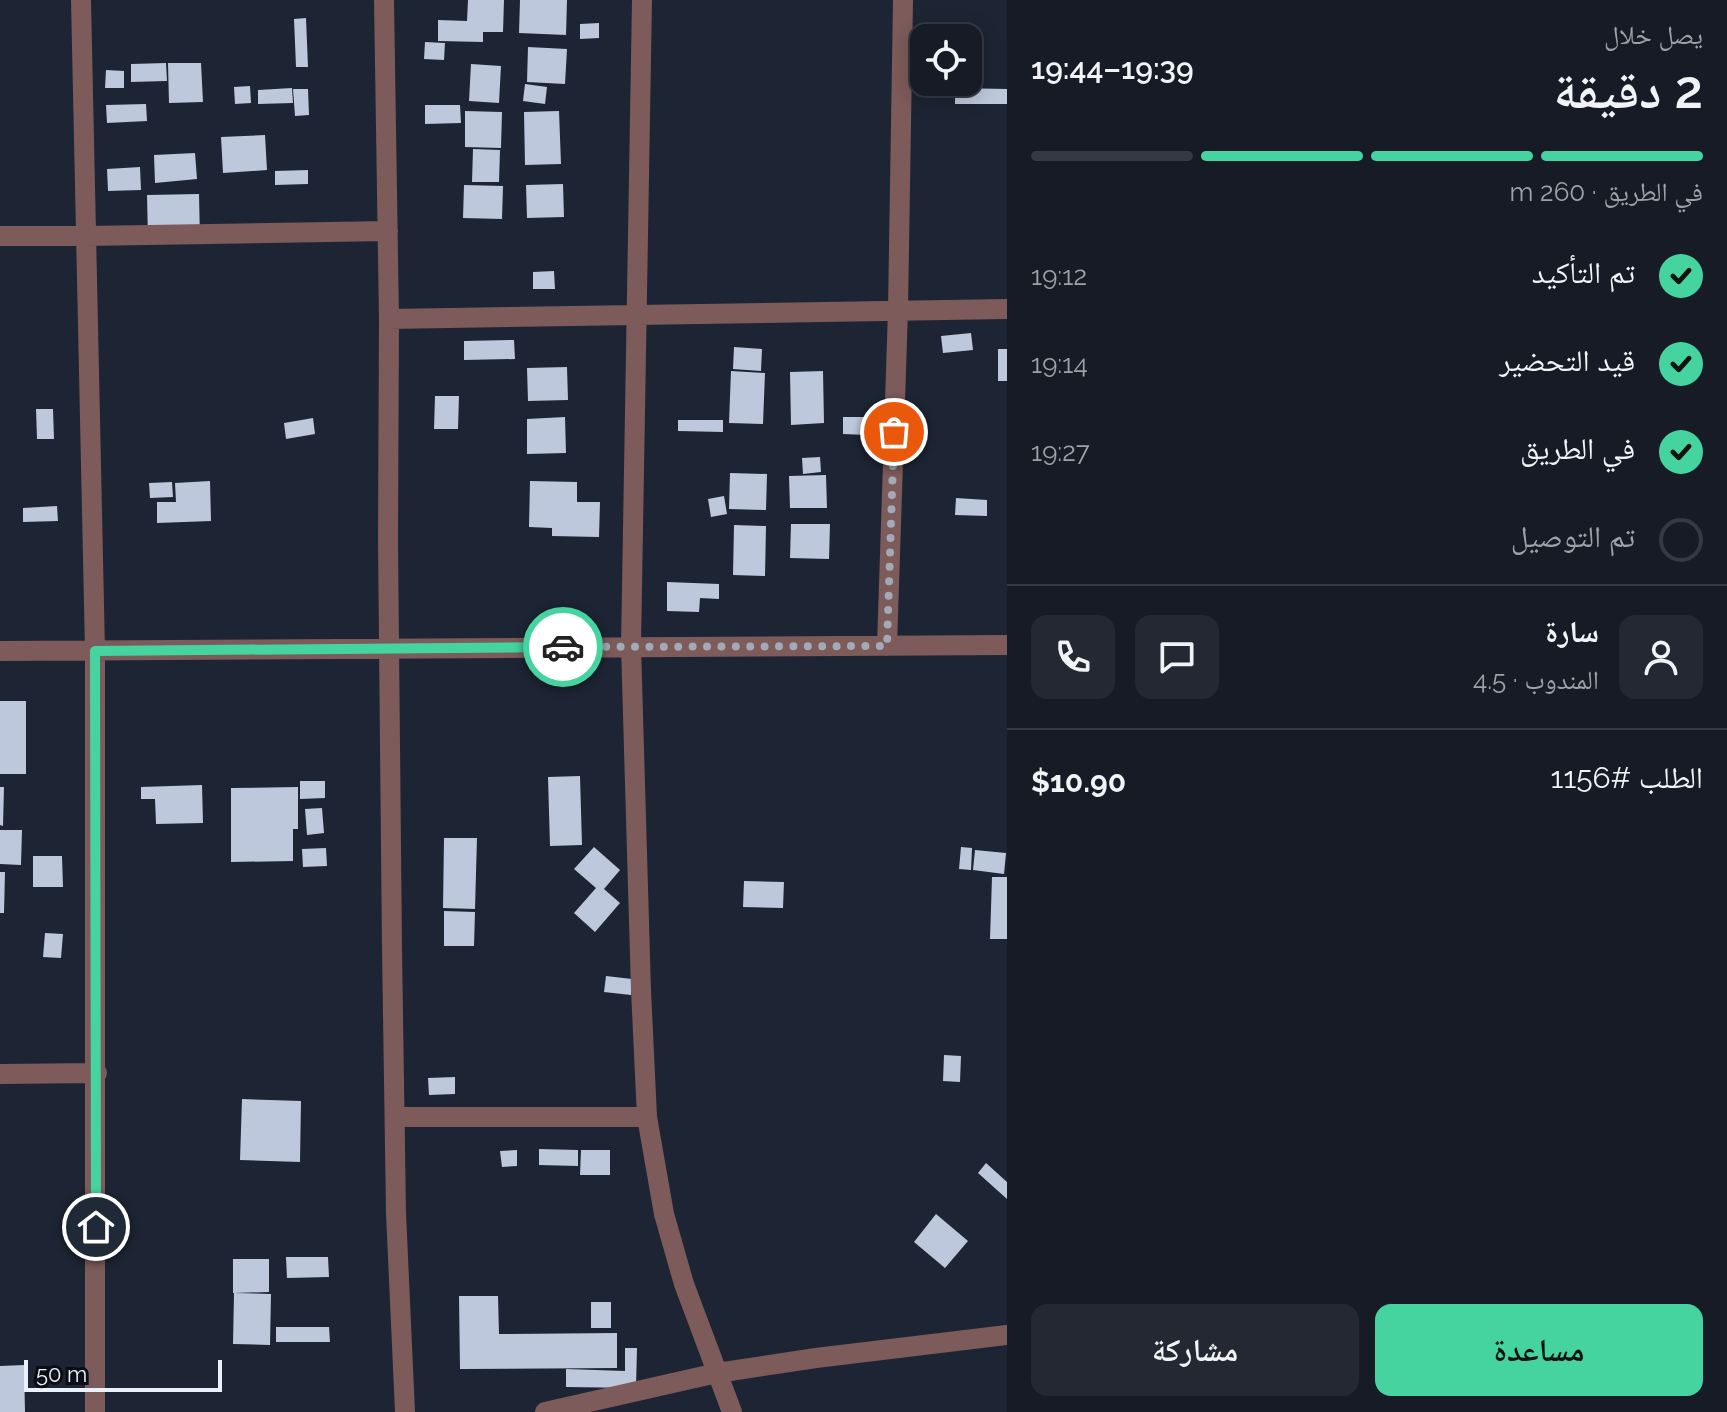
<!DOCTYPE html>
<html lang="ar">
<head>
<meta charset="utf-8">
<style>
	:root { --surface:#161b26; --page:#232832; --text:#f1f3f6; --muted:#9ea1a7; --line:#353943; --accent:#45d49f }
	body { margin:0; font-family:Raleway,"Noto Naskh Arabic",sans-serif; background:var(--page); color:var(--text); direction:rtl; height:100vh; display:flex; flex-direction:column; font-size:30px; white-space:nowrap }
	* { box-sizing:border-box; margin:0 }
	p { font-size:26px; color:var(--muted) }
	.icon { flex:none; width:44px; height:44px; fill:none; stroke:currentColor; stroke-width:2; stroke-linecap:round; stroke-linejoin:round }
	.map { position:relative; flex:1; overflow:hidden; direction:ltr }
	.details { display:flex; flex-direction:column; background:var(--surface); width:720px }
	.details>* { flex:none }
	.controls { position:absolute; left:910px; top:24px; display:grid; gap:16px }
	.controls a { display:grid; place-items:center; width:72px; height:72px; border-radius:16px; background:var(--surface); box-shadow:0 4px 20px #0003,0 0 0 2px var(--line); font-size:40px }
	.scale { position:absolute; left:24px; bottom:20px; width:198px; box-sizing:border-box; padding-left:8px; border:4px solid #ebf1fb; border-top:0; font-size:22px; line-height:28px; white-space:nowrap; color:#ebf1fb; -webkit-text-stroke:6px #0a0d14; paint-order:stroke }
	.pin { position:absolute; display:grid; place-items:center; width:68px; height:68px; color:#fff; margin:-34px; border:4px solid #fff; border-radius:50%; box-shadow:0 2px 8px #0007 }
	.courier { position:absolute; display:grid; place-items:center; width:80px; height:80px; margin:-40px; border:6px solid #45d49f; border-radius:50%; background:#fff; color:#222; box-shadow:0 2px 10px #0007 }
	.overview em { font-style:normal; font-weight:600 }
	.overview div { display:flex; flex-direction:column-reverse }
	.overview { display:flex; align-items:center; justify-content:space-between; height:136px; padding:0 24px }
	h1 { font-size:52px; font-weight:600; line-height:60px }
	.bar { display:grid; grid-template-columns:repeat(4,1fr); gap:12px 8px; align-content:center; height:96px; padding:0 24px }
	.bar i { height:10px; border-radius:6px; background:var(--line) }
	.bar .on { background:var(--accent) }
	.bar p { grid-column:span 4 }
	.line { display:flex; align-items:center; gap:20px; padding:0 24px; border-top:2px solid var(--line) }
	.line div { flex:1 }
	.round { display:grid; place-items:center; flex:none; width:84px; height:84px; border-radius:16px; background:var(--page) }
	ol { padding:0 24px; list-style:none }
	li { display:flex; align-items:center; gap:24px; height:88px }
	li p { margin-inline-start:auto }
	li .icon { padding:8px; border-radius:50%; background:var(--accent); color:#111; stroke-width:4 }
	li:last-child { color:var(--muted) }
	li i { width:44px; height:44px; border:4px solid var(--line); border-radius:50% }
	.primary-button { display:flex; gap:16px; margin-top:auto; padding:16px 24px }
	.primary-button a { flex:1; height:92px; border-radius:16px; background:var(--accent); color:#111; font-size:32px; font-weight:600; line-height:92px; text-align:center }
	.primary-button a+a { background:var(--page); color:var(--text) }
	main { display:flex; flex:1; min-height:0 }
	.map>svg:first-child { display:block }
</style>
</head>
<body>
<main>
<section class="details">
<div class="overview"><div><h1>2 دقيقة</h1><p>يصل خلال</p></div><em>19:39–19:44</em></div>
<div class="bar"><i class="on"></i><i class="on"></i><i class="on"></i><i></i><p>في الطريق · 260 m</p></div>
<ol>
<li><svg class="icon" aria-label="check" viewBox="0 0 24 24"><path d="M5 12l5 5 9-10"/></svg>تم التأكيد<p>19:12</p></li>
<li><svg class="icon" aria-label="check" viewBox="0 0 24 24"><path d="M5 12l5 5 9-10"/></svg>قيد التحضير<p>19:14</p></li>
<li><svg class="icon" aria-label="check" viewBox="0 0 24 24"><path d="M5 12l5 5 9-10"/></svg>في الطريق<p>19:27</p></li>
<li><i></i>تم التوصيل</li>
</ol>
<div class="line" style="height:144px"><a class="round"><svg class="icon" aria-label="person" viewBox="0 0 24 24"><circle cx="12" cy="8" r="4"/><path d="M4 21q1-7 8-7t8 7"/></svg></a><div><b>سارة</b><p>المندوب · 4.5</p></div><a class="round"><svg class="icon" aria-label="chat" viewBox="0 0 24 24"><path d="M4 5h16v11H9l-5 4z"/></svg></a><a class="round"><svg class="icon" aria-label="phone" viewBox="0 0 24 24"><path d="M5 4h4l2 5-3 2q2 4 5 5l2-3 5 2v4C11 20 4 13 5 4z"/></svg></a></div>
<div class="line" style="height:104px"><div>الطلب #1156</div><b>$10.90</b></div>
<div class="primary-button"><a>مساعدة</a><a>مشاركة</a></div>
</section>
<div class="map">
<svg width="1007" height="1412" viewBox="0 0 1007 1412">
	<rect width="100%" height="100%" fill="#1d2433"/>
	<path fill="#bec8dc" d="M468,0H504L503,32H483V42L438,41V20L467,21Z
		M520,0H567L566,35L519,33Z
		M306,18L308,67H296L294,19Z
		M599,23V38L580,39V24Z
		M425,42L445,43L444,60L424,59Z
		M528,47L567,49L565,84L527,82Z
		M166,63L167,81L131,82V64Z
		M168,63H201L203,102L169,103Z
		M471,64L501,66L499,103L469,101Z
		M106,70L124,71V88H105Z
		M525,84L547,87L545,104L523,101Z
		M250,86L251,103L235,104L234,87Z
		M292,88L293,103L258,104V90Z
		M955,88L1007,89V104H955Z
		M293,89H308L309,115L295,116Z
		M146,104L147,121L107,123L106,105Z
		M425,105H460L461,123L425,124Z
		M465,111L502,112L501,148L465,147Z
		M559,111L561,164L525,165L524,112Z
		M265,135L267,170L223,173L221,137Z
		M473,149L500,150L499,182H472Z
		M195,153L197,179L155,183L154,155Z
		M140,167L141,190L108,191L107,169Z
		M308,170V184L275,185V171Z
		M563,184L564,217L527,218L526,185Z
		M464,185L503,186L502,219L463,218Z
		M199,194L200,240L148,241L147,195Z
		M554,271L555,289H533V272Z
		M971,333L973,350L943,353L941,336Z
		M514,340L515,359L464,360V341Z
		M734,347L762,349L761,371L733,369Z
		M998,349H1007V381H998Z
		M567,367L568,400L528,401L527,368Z
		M731,371L765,373L763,424L729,423Z
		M823,371L824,423L791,425L790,372Z
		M435,396H459L458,429H434Z
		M36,409H53L54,439H37Z
		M565,417L566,453L527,454V419Z
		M843,417H867V435L843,434Z
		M313,418L315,434L286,439L284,423Z
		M678,420H723V432L678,431Z
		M820,457L821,472L803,474L802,458Z
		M730,473L767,474L766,510L729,509Z
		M826,475L827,508H790L789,476Z
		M210,481L211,521L157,523V502H176L175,483Z
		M530,481L577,482V502H600L599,537L552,536V528L529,527Z
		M172,482L173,497L150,498L149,483Z
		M724,496L727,514L711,517L708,499Z
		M956,498L987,500V516L955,515Z
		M57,506L58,521L23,522V508Z
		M791,524H830L829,559L790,558Z
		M734,525L766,526L765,576L733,575Z
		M667,582L719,584V599L700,598L699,612L667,611Z
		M0,701H26V774H0Z
		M580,776L582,845L550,846L548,777Z
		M300,781H325V798L300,799Z
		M202,785L203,823L156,824L155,799H141V787Z
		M0,787H4L3,826L0,825Z
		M298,787V829H293V861L231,862V788Z
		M322,808L324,833L307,835L305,809Z
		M0,830H22L21,865L0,864Z
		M444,838H477L475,909L443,908Z
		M594,847L620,870L604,889L620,903L595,932L574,913L596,888L574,869Z
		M961,847L972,848L971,870L959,869Z
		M326,848L327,866L303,867L302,849Z
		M975,850L1006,853L1004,874L973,870Z
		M33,856H62L63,887H33Z
		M0,872H5L4,913H0Z
		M992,877H1007V939H990Z
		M744,881L784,882L783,908L743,907Z
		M444,911L475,912L474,946H444Z
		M45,933L63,934L61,958L43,957Z
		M606,976L632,979L631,995L604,992Z
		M944,1055L961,1056L960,1082L943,1081Z
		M455,1077V1094L429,1095L428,1078Z
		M242,1099L301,1101L300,1162L240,1160Z
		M539,1149L578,1150V1166L539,1165Z
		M517,1150V1166L502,1167L500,1151Z
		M581,1150H610V1175H580Z
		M986,1163L1007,1182V1199L978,1173Z
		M936,1214L968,1241L945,1268L914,1242Z
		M286,1257H328L329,1277L287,1278Z
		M233,1259H269V1292L233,1293Z
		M234,1293L271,1294L270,1345L233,1344Z
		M459,1296H498L499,1334L617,1333V1368L460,1369Z
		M591,1302H611V1328H591Z
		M276,1327H329L330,1342H276Z
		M625,1348H637L636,1388L566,1387V1369L625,1371Z
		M24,1365L25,1412H0V1366Z"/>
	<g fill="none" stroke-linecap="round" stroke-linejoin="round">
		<path stroke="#7c5b5a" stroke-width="20" d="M81,0L95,651V1412
			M384,0L389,319L388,541L392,949L396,1213L405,1412
			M642,0L631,646L641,990L647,1117L664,1214L684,1284L732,1412
			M0,236H86L388,231
			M389,319L1007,309
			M887,646L898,310L903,0
			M0,651L1007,645
			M0,1074L97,1073
			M395,1117H647
			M545,1412L717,1373L816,1358L1007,1335"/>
	</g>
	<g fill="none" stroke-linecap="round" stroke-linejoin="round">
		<path stroke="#a3a9b5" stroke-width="8" stroke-dasharray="0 14.4" d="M563,647L887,646L894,432"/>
		<path stroke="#45d49f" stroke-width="10" d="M96,1227L95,651L563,647"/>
	</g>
</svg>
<div class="controls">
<a><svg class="icon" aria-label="locate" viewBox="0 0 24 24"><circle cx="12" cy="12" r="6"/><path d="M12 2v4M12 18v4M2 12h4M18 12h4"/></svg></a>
</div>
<div class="scale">50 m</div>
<div class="pin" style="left:894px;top:432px;background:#ea580c"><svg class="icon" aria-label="bag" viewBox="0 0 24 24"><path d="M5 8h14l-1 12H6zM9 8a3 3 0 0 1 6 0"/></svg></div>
<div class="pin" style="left:96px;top:1227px;background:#1f2937"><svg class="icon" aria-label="home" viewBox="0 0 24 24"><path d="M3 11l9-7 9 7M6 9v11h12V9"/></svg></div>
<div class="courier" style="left:563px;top:647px"><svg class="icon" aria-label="car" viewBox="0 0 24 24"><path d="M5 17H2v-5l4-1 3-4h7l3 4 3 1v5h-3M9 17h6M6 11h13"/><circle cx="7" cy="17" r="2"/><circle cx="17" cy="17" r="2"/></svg></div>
</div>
</main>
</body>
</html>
